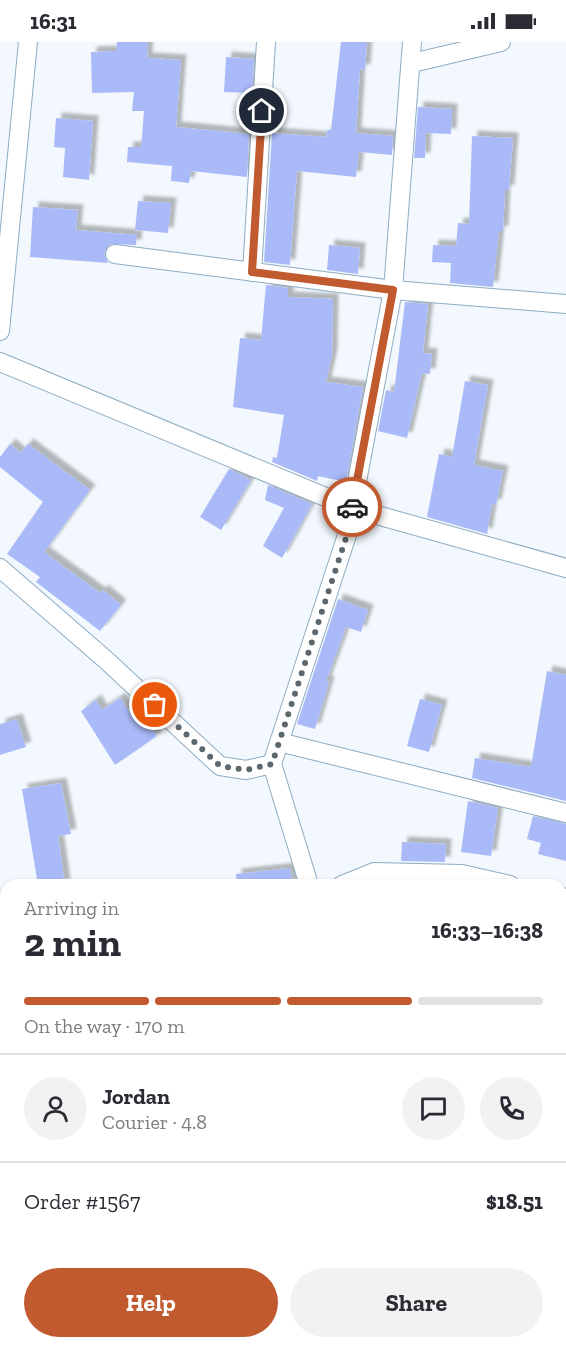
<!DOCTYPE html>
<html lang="en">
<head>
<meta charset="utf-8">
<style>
	:root { --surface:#fff; --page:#f2f2f3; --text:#2b2b33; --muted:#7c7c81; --line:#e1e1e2; --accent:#c15a2f }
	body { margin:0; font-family:"Zilla Slab",serif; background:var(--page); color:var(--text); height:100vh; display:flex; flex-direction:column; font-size:22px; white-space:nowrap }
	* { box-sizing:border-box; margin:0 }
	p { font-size:20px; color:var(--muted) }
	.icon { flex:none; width:33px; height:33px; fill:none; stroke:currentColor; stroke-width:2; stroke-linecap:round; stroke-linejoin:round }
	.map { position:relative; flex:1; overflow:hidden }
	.drawer { position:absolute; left:0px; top:837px; width:567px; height:470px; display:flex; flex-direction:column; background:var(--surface); border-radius:18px 18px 0 0; box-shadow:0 2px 4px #0004 }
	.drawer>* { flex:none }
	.pin { position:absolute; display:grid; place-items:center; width:51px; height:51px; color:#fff; margin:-26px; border:3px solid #fff; border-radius:50%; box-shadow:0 2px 6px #0007 }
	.courier { position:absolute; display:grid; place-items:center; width:60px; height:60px; margin:-30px; border:4px solid #c15a2f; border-radius:50%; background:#fff; color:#222; box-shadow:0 2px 8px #0007 }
	.overview em { font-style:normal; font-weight:700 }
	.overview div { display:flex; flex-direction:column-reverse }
	.overview { display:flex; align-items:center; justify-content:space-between; height:102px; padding:0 24px }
	h1 { font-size:39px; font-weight:700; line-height:45px }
	.bar { display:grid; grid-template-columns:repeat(4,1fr); gap:9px 6px; align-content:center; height:72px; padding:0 24px }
	.bar i { height:8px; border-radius:4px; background:var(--line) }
	.bar .active { background:var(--accent) }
	.bar p { grid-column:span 4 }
	.line { display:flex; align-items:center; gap:15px; padding:0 24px; border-top:2px solid var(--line) }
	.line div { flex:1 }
	.round { display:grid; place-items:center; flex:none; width:63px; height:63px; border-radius:32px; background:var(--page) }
	.cta { display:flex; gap:12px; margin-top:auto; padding:12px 24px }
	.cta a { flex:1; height:69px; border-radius:36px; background:var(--accent); color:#fff; font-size:24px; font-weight:700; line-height:69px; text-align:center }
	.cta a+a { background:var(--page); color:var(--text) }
	.status { display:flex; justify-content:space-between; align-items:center; height:42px; padding:0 30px; background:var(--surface); direction:ltr }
	.status svg { height:16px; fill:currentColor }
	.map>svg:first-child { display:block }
</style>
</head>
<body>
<div class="status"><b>16:31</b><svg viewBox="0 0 49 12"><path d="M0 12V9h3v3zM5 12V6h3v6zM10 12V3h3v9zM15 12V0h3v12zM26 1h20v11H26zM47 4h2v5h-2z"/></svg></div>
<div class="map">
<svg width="566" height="1306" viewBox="0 0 566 1306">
	<defs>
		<filter id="shadow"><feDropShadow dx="5.5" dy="-5.5" stdDeviation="1.5" flood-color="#0004"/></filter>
	</defs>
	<rect width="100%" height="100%" fill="#f2f8fd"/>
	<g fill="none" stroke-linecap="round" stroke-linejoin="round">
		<path stroke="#65bea9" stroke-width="6" d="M0,904L6,907
			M561,994H566"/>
	</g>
	<path fill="#aabaf9" filter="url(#shadow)" d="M117,0H148L147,16L181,18L176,85L249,92L247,135L191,129L189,141L171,139L172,124L127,120L128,105H141L144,69H132L134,50L92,51L91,10L116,9Z
		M341,0H367L365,28L360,27L356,91L393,94L392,113L359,110L356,135L297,129L290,223L264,220L272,91L326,95L327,88H331Z
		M226,15L254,17L252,51L224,50Z
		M418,65L452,67L451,92L426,91L425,116H414Z
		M56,76L93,79L89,138L63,135L65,106L54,105Z
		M472,94L513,96L509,148H505L503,189H499L493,245L450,241L451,221L432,220L433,203L456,204L458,181L469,182Z
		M138,159L171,161L168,191L135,188Z
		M33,165L78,168L76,188L137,193L136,203L110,202L104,211L108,221L30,215Z
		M329,203L360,206L358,232L327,228Z
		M266,243L288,246V255L333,257L332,313L326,340L363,345L346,440L318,434L317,439L272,420L273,415L277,416L284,373L233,365L240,296L261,298Z
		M405,260L428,262L423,311L432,312L430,332L422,331L407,396L378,389L386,348L394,350Z
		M465,339L488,343L474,423L503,429L496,463L492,462L487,492L427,475L439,412L452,415Z
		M10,402L20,411L28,402L90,448L44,510L100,551L103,548L121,563L100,589L36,540L40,535L7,512L43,460L0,425V415Z
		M229,427L251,438L221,488L200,475Z
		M268,443L312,462L282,516L263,504L284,466L265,458Z
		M338,557L368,568L361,590L346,585L326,639L329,640L315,687L297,682Z
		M547,629L566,633V759L472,736L475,716L531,725Z
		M120,656L136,679L143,674L157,694L115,723L81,669L96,658L102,668Z
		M420,657L442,663L429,710L407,704Z
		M17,677L26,705L0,713V682Z
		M61,741L71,792L58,794L65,843H38L22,747Z
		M468,759L498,766L491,814L461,810Z
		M533,774L566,782V819L538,812L541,801L527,797Z
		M402,800L446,802L445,820L401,819Z
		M290,826L293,843H237L236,832Z"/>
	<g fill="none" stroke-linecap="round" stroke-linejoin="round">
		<defs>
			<path id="service" d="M0,1273H6"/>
			<path id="minor" d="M412,21L501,0
				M115,212L393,248L566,262
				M252,230L266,0
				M0,289L28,0
				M0,320L352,466L566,526
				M0,526L106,618L220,724L246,728L272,722
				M279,700L566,771
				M309,843L272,722L347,493L393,248L412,0
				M342,843L374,830L462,832L510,843
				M561,855L566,856
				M0,1160L6,1161
				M380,1306L381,1300"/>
		</defs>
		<use href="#service" stroke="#8eacc2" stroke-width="10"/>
		<use href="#minor" stroke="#8eacc2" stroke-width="20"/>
		<use href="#service" stroke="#fff" stroke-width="9"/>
		<use href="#minor" stroke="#fff" stroke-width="18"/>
	</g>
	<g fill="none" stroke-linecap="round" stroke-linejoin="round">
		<path stroke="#5d676e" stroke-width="6" stroke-dasharray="0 10.8" d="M155,663L220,724L246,728L272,722L347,493L352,465"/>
		<path stroke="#c15a2f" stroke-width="8" d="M262,69L252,230L393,248L352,465"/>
	</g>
</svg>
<div class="pin" style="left:155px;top:663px;background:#ea580c"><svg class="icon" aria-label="bag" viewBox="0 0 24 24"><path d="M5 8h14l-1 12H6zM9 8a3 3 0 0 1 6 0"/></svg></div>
<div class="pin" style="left:262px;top:69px;background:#1f2937"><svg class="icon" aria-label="home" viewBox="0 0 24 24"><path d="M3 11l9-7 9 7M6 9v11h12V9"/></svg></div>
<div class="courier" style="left:352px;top:465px"><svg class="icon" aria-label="car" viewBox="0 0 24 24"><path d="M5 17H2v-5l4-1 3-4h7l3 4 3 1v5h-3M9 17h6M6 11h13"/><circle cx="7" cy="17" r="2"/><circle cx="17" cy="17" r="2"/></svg></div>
<section class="drawer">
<div class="overview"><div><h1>2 min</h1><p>Arriving in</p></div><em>16:33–16:38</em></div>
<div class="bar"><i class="active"></i><i class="active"></i><i class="active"></i><i></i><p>On the way · 170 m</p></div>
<div class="line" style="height:108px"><a class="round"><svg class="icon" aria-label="person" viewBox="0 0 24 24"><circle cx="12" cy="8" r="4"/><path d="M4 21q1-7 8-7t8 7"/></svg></a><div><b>Jordan</b><p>Courier · 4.8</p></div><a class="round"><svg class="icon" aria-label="chat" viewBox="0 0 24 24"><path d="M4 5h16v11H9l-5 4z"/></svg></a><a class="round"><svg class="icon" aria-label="phone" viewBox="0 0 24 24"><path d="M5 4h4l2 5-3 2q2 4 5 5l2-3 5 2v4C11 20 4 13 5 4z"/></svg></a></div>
<div class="line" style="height:78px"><div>Order #1567</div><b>$18.51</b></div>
<div class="cta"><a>Help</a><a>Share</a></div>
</section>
</div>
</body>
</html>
